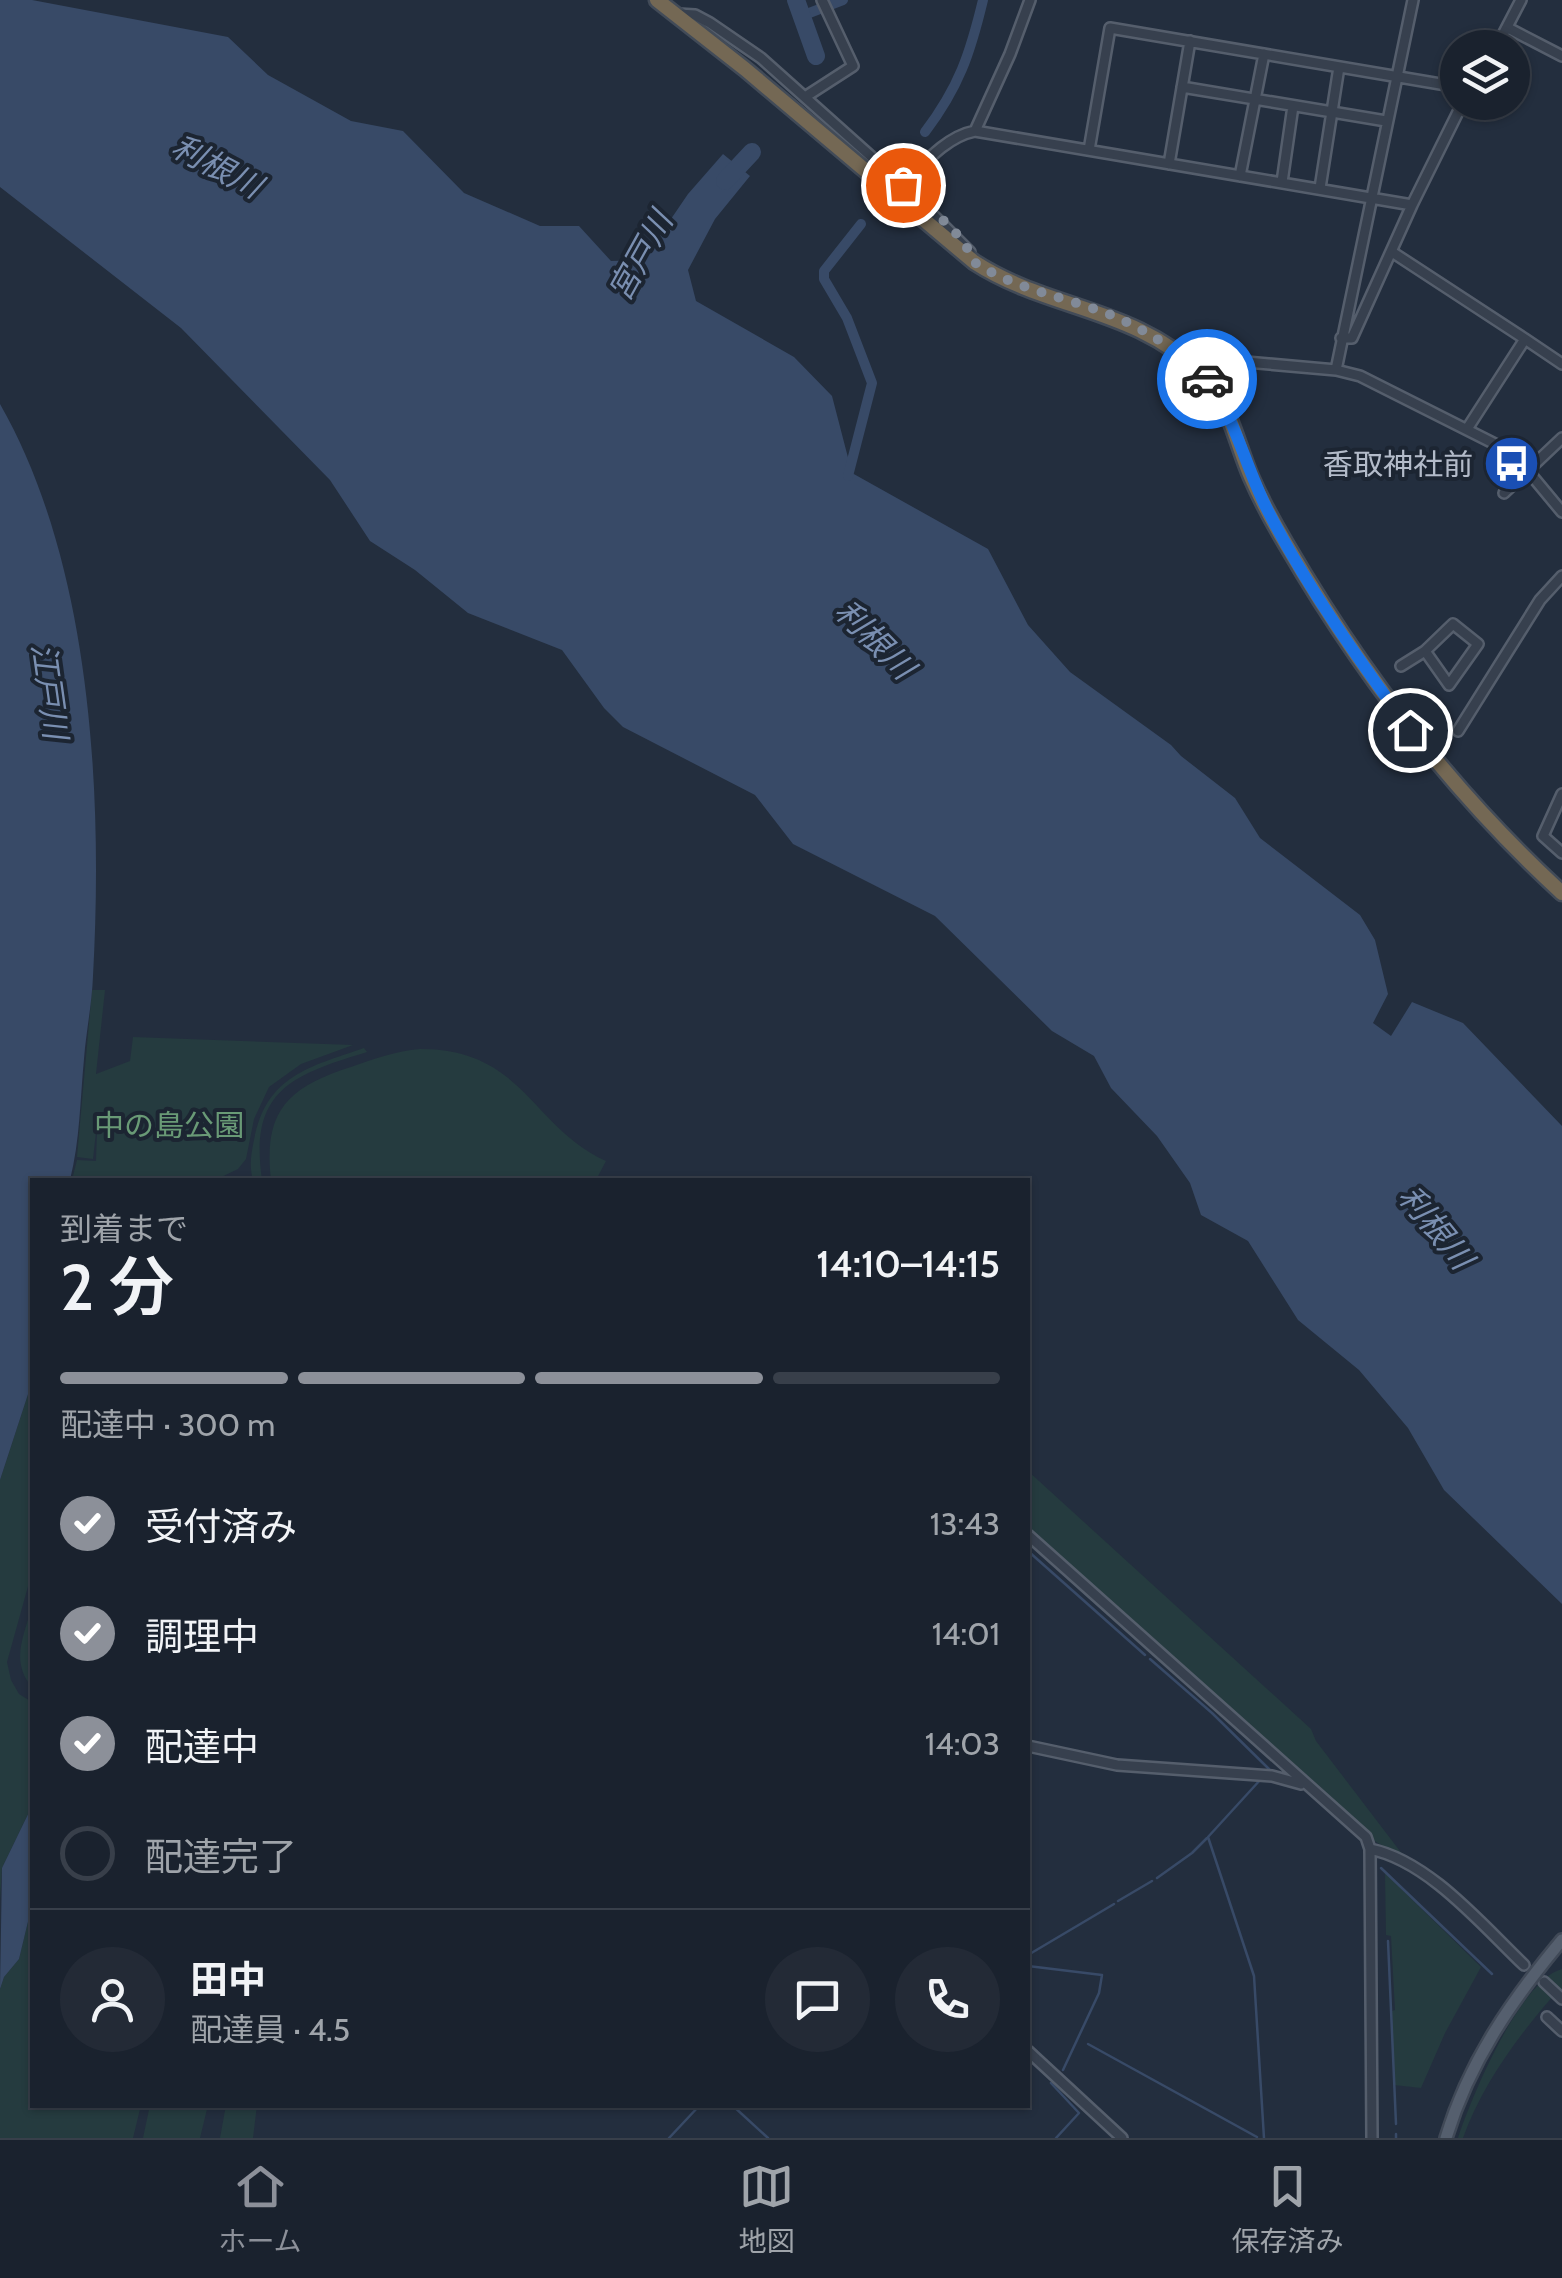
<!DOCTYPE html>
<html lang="ja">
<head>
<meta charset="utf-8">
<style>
	:root { --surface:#1a222e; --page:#232a36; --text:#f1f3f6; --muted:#9fa4aa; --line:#383f4a; --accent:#8c9099 }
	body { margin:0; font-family:Cabin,"Noto Sans JP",sans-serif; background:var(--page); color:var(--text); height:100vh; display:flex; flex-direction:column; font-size:38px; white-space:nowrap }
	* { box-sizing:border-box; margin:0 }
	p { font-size:32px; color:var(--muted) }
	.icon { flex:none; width:55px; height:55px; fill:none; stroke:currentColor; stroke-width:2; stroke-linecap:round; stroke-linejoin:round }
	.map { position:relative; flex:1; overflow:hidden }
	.drawer { position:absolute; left:30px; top:1178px; width:1000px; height:930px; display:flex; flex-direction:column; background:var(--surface); border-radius:0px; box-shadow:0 2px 8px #0004,0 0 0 2px var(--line) }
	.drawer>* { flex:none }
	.fabs { position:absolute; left:1440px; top:30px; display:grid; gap:20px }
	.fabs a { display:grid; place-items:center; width:90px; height:90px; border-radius:50%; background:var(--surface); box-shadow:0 2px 8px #0004,0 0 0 2px var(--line); font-size:50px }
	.pin { position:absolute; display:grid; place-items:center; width:85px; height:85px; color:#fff; margin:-42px; border:5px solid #fff; border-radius:50%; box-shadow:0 2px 10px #0007 }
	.courier { position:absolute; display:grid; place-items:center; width:100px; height:100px; margin:-50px; border:8px solid #1a73e8; border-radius:50%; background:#fff; color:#222; box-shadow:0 2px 12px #0007 }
	.headline em { font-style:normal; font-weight:600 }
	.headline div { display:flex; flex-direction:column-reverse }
	.headline { display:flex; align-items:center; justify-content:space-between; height:170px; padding:0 30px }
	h1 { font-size:65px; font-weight:600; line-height:75px }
	.bar { display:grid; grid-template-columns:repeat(4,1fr); gap:15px 10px; align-content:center; height:120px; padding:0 30px }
	.bar i { height:12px; border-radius:8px; background:var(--line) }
	.bar .current { background:var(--accent) }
	.bar p { grid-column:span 4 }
	.line { display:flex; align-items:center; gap:25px; padding:0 30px; border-top:2px solid var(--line) }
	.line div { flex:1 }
	.round { display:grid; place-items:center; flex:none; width:105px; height:105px; border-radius:52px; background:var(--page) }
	ol { padding:0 30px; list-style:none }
	li { display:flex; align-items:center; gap:30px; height:110px }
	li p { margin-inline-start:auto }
	li .icon { padding:10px; border-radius:50%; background:var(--accent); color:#fff; stroke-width:4 }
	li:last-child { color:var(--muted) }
	li i { width:55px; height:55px; border:5px solid var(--line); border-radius:50% }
	.menu { display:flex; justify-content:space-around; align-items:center; height:140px; border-top:2px solid var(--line); background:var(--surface); font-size:28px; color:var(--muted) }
	.menu a { display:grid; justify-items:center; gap:5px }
	.menu .current { color:var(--accent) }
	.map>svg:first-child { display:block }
</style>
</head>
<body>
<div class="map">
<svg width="1562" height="2138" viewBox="0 0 1562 2138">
	<rect width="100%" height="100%" fill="#232e3e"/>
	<path fill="#253b3f" d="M92,990H105L96,1074L130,1061L133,1037L353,1045L301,1064L269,1087L254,1119L246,1159L238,1169L215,1180H72L77,1160L96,1161L97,1131L102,1124L97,1123L93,1159L77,1157Z
		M364,1048L367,1052C292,1075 249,1090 262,1180H253C249,1166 251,1154 254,1140C266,1076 309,1067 364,1048Z
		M420,1049C524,1049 530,1126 606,1161L596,1180H271C263,1111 288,1087 351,1067C374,1059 396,1051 420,1049Z
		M32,1382V1572L7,1662L11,1680L19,1694L32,1702V1806L2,1868L0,1900V1480Z
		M1028,1471L1311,1729L1316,1741L1406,1859L1371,1839L1028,1532Z
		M32,1607V1687C10,1662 24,1635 32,1607Z
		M1385,1873L1481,1967L1445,2033L1421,2088L1394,2085L1392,2011L1395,2010L1391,1936L1386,1935Z
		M32,1905V2105H141L133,2138H0V1989L4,1977L19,1959Z
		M1562,1969V1994L1556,1984L1547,1979L1541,1986L1553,1996C1516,2039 1482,2085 1463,2138H1458C1471,2098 1520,1980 1562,1969Z
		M150,2105H208L200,2138H143Z
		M226,2105H257L253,2138H220Z"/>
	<path fill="#384a67" d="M0,0H32L228,37L268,75L351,121L403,131L464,193L540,226H579L611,261L643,260L688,194L723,154L750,176L715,219L688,270L696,301L794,357L832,396L852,473L988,549L1028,625L1070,672L1171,745L1181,756L1235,798L1260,838L1360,915L1375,940L1388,994L1373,1023L1391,1036L1412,1002L1463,1023L1562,1126V1604L1444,1490L1408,1428L1359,1370L1298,1320L1248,1241L1201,1215L1190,1183L1157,1136L1111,1088L1094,1056L1052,1031L935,916L793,844L755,795L623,727L604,708L562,650L468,613L415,570L370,541L330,480L181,328L0,187Z
		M0,404C92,565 103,796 93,976C92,1004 86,1032 84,1059C80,1101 80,1140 70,1180H32V1382L0,1480Z
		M32,1806V1905L19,1959L4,1977L0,1989L2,1868Z"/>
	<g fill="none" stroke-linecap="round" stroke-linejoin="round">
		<path stroke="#384a67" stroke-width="2.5" d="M1028,1551L1145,1655
			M1150,1659L1212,1713L1270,1770L1267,1773
			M1261,1779L1208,1837L1254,1976L1264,2138
			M1381,1868L1492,1974
			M1157,1878L1192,1853L1207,1838
			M1118,1901L1152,1881
			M1388,1941L1396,2124
			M1028,1955L1114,1904
			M1028,1966L1102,1975L1099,1993L1063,2070
			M1088,2044L1257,2137
			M1051,2083L1079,2113L1056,2138
			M732,2105L768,2138
			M1396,2134V2138
			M669,2138L700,2105"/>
		<path stroke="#384a67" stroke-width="10" d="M804,15L843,0
			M925,132C959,87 970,54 983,0
			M848,476L872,383L847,318L824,279V271L861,224"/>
		<path stroke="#384a67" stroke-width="18" d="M796,0L816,56
			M725,181L752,152"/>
		<defs>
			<path id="minor" d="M1030,0L1010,54L975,131L1412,205L1463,102
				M678,14L695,15L710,23L761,58L903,185L970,252
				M1508,28L1562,56
				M1496,48L1521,0
				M1182,87L1386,121
				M805,97L853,66L822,0
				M1089,150L1110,28L1458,87
				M1169,164L1190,41
				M1240,176L1264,54
				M1282,182L1293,106
				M903,185C924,164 945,137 975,131
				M1320,188L1339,67
				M1392,252L1525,339
				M1341,338H1352L1412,205
				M1336,370L1413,0
				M1203,374L1220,364L1235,361L1336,370L1360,376L1499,446L1528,471L1562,512
				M1467,429L1525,339L1562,364
				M1504,493L1562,438
				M1401,666L1425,651L1453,624L1478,644L1449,685L1425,651
				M1458,731L1540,600L1562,576
				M1562,794L1543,836L1562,853
				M1028,1535L1366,1837L1370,1849L1372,2138
				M1028,1746L1117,1765L1272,1776L1301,1784
				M1370,1849C1429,1861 1482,1925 1524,1965
				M1544,1982L1562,1999
				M1547,2017L1562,2031
				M1028,2051L1122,2138"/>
			<path id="major" d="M1446,2138C1469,2062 1511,2001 1562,1940"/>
			<path id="highway" d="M657,0L745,69L974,262C1050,311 1133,306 1203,374C1228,399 1237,445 1251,477C1261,500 1273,522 1286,544C1361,673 1452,792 1562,893"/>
		</defs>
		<use href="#minor" stroke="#555e6c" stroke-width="14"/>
		<use href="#major" stroke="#404957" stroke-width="16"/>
		<use href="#highway" stroke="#424b58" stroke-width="19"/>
		<use href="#minor" stroke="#37404e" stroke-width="9"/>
		<use href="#major" stroke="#555f6e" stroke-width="11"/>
		<use href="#highway" stroke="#746854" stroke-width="14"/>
	</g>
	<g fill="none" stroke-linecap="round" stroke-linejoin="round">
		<path stroke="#818a98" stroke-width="10" stroke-dasharray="0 18" d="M903,185C926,207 963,231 974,262C1019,291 1063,296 1111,315C1145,329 1181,352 1207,379"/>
		<path stroke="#1a73e8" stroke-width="12" d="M1207,379C1235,417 1246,469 1268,511C1308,589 1359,660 1410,730"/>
	</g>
	<defs>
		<symbol id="bus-disc" viewBox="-11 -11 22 22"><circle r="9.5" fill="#1a4fb4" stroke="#1c2532"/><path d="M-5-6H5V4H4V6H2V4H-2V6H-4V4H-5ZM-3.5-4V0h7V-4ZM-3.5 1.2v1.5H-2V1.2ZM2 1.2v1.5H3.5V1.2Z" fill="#fff"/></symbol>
	</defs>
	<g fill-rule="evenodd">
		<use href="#bus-disc" x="1480" y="432" width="63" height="63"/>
	</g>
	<g text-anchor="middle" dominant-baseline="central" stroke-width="8" stroke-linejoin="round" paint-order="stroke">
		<g font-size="30" fill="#b3bbc9" stroke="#1c2532" text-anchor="end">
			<text x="1473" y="464">香取神社前</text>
		</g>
		<g font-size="30" fill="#699a76" stroke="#1c2532">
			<text x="169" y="1125">中の島公園</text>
		</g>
		<g font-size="32" font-style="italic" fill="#7a8fb1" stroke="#1c2532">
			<text transform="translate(217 166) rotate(28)">利根川</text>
			<text transform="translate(640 256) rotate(-61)">宮戸川</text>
			<text transform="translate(875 639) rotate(45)">利根川</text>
			<text transform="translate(50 691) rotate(82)">江戸川</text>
			<text transform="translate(1436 1227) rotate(51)">利根川</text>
		</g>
	</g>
</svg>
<div class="fabs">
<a><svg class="icon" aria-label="layers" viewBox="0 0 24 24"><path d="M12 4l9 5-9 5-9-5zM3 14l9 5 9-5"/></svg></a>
</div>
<div class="pin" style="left:903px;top:185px;background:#ea580c"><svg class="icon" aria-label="bag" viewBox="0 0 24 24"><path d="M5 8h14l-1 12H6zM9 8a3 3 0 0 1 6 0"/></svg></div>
<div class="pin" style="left:1410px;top:730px;background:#1f2937"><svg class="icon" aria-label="home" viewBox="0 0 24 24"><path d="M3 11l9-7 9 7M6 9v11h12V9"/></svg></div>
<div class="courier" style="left:1207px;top:379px"><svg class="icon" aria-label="car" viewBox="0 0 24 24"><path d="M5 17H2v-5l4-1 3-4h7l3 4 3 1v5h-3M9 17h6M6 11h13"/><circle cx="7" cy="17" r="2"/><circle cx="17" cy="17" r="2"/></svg></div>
<section class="drawer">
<div class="headline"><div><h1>2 分</h1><p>到着まで</p></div><em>14:10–14:15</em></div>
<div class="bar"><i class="current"></i><i class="current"></i><i class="current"></i><i></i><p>配達中 · 300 m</p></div>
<ol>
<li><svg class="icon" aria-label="check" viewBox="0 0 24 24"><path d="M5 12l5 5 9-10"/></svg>受付済み<p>13:43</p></li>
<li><svg class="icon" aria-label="check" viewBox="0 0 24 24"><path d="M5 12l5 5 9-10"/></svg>調理中<p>14:01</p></li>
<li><svg class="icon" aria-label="check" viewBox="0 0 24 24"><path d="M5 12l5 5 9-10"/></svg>配達中<p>14:03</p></li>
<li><i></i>配達完了</li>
</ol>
<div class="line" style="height:180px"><a class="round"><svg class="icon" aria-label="person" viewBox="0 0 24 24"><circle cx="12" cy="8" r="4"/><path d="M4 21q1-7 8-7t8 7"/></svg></a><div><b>田中</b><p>配達員 · 4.5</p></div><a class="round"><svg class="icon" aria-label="chat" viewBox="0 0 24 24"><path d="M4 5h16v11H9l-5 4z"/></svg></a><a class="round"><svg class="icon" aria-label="phone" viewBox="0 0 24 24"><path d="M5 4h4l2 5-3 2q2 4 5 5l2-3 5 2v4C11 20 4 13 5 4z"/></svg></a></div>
</section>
</div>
<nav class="menu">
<a class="current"><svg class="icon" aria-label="home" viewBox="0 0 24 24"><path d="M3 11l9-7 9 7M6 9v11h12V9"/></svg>ホーム</a>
<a><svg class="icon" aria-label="map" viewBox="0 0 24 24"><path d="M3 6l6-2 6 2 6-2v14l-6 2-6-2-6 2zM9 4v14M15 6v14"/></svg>地図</a>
<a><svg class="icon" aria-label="saved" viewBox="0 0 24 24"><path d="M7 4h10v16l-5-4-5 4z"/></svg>保存済み</a>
</nav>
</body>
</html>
